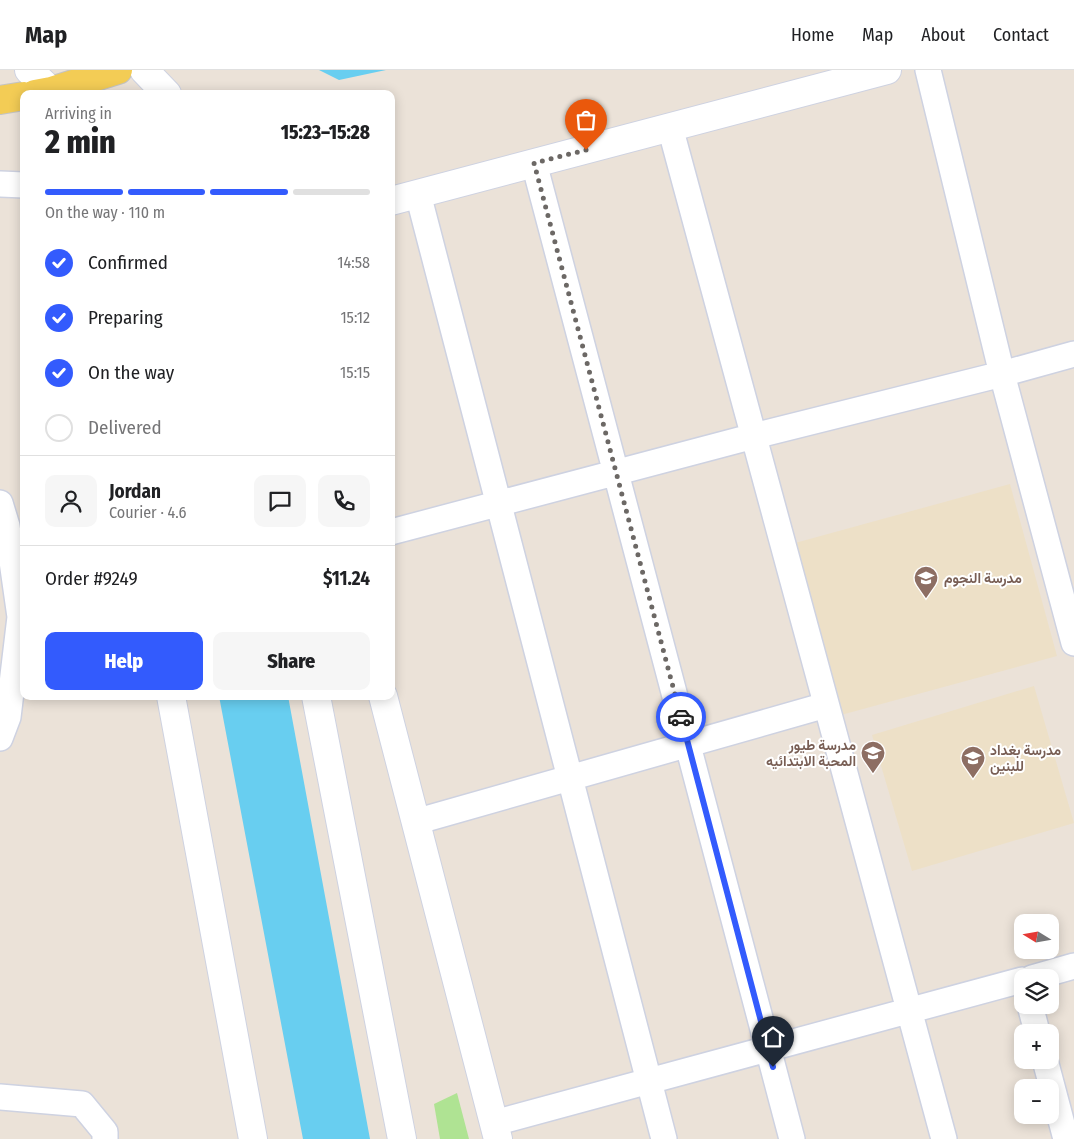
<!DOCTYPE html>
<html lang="en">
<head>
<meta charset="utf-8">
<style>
	:root { --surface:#fff; --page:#f6f6f6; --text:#202124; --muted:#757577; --line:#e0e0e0; --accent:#335bfd }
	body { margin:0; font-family:"Fira Sans Condensed",Vazirmatn,sans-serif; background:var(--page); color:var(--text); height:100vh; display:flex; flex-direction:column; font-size:19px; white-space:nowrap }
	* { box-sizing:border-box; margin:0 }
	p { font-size:16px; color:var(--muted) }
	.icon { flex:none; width:28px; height:28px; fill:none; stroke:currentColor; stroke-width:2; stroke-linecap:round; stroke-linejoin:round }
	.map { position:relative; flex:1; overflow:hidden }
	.sheet { position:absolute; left:20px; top:20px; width:375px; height:610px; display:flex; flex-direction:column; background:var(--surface); border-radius:10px; box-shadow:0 2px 12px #0003 }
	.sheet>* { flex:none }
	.needle { width:32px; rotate:281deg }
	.tools { position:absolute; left:1014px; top:844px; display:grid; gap:10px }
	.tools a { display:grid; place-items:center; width:45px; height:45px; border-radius:10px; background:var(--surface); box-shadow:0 2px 12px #0003; font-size:25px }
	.pin { position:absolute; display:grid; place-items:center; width:42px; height:42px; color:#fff; margin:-51px -21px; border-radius:50% 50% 50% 0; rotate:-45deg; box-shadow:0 0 5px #0007 }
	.pin .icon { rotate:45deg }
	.courier { position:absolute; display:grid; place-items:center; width:50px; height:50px; margin:-25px; border:4px solid #335bfd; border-radius:50%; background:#fff; color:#222; box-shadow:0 1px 6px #0007 }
	.head em { font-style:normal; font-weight:800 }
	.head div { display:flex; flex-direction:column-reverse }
	.head { display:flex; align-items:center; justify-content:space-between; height:85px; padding:0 25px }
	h1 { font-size:32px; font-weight:800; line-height:38px }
	.bar { display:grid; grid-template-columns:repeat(4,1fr); gap:8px 5px; align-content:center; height:60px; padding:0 25px }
	.bar i { height:6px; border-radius:4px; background:var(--line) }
	.bar .active { background:var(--accent) }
	.bar p { grid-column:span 4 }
	.line { display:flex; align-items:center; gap:12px; padding:0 25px; border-top:1px solid var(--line) }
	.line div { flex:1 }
	.round { display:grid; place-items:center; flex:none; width:52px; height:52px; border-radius:10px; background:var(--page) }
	ol { padding:0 25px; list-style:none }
	li { display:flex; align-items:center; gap:15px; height:55px }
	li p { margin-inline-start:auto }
	li .icon { padding:5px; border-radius:50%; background:var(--accent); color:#fff; stroke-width:4 }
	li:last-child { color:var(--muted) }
	li i { width:28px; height:28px; border:2px solid var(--line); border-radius:50% }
	.cta { display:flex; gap:10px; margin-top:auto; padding:10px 25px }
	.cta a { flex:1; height:58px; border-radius:10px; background:var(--accent); color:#fff; font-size:20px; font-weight:800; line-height:58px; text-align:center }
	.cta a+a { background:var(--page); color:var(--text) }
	header { display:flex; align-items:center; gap:30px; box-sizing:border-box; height:70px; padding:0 25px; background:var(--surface); border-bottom:1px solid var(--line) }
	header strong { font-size:24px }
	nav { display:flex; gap:28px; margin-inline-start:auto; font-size:18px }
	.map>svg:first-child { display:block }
</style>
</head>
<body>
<header>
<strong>Map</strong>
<nav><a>Home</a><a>Map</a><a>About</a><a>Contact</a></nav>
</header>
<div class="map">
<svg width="1074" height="1069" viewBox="0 0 1074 1069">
	<rect width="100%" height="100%" fill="#ebe2d8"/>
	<path fill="#ede0c7" d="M1010,414L1057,586L841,645L795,473Z
		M1034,616L1074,753L912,801L872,665Z"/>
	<path fill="#afe393" d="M457,1023L469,1069H440L434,1034Z"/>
	<path fill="#68cef0" d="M319,0H386L339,10Z
		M219,626H288L370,1069H303Z"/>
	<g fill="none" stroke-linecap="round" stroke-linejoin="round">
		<defs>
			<path id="minor" d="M928,0L1002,304L1074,573
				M670,57L944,1069
				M534,93L792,1069
				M0,114L24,115
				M418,124L664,1069
				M0,433L7,456L20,547L8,647L0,668
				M391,462L754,366L1002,304L1074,284
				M415,752L826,635
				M1032,908L1074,896
				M1030,935L1037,962
				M1045,990L1066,1069
				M0,1027L82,1034L105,1062V1069
				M494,1053L1022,910"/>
			<path id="tertiary" d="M391,131L887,0
				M383,626L498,1069"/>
			<path id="secondary" d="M29,0L51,21L52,24
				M144,0L167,24
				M171,626L253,1069
				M316,626L402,1069"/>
			<path id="primary" d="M35,24L51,21L118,0
				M0,30L24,26"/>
		</defs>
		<use href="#minor" stroke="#ced2e1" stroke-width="28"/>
		<use href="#tertiary" stroke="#ced2e1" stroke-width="30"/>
		<use href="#secondary" stroke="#ced2e1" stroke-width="30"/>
		<use href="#primary" stroke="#c3c3c3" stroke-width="30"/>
		<use href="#minor" stroke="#fff" stroke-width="25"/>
		<use href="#tertiary" stroke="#fff" stroke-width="28"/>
		<use href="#secondary" stroke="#fff" stroke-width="28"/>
		<use href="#primary" stroke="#f3cc55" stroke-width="28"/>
	</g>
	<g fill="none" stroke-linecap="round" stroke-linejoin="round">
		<path stroke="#6c6865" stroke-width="5" stroke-dasharray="0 9" d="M586,80L534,93L681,647"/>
		<path stroke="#335bfd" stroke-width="6" d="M681,647L773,997"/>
	</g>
	<defs>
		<symbol id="school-pin" viewBox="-11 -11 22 30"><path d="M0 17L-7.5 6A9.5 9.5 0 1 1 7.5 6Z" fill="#8d6e63" stroke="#fff"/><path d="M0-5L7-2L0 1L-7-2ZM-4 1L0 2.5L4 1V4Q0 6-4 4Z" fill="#fff"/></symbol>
	</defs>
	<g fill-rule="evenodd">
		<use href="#school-pin" x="912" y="494" width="28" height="38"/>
		<use href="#school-pin" x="859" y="669" width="28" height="38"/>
		<use href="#school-pin" x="959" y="674" width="28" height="38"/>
	</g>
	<g text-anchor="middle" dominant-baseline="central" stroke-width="4" stroke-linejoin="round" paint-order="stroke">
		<g font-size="14" font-weight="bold" fill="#785e54" stroke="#fff" text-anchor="start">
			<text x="944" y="508">مدرسة النجوم</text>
			<text x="856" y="675" text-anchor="end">مدرسة طيور<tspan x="856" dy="16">المحبة الابتدائيه</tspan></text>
			<text x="990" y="680">مدرسة بغداد<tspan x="990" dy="16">للبنين</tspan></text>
		</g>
	</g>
</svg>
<div class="tools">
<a><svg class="needle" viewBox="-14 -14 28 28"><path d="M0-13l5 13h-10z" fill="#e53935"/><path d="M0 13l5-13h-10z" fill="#757577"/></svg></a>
<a><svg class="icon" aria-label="layers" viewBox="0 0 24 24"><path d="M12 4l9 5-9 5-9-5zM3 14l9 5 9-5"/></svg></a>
<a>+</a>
<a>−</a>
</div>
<div class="pin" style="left:586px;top:80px;background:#ea580c"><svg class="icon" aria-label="bag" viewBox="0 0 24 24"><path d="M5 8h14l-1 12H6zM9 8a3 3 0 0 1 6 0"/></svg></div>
<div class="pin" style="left:773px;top:997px;background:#1f2937"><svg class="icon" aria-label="home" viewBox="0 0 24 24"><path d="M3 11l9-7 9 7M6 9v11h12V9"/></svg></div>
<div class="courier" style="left:681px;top:647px"><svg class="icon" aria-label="car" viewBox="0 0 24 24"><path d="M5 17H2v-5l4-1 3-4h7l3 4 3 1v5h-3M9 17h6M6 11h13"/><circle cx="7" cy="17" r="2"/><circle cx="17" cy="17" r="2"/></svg></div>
<section class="sheet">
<div class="head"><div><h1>2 min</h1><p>Arriving in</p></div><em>15:23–15:28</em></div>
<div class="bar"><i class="active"></i><i class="active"></i><i class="active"></i><i></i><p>On the way · 110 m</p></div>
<ol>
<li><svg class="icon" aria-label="check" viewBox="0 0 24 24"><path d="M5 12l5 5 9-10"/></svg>Confirmed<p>14:58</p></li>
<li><svg class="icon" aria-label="check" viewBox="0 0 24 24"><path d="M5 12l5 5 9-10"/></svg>Preparing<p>15:12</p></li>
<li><svg class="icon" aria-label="check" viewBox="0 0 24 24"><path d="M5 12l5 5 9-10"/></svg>On the way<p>15:15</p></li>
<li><i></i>Delivered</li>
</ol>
<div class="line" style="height:90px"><a class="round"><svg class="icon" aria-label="person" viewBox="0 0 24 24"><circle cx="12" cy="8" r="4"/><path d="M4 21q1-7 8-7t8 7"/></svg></a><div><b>Jordan</b><p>Courier · 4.6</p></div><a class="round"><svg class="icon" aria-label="chat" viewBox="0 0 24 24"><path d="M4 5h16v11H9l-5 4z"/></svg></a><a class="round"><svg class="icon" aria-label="phone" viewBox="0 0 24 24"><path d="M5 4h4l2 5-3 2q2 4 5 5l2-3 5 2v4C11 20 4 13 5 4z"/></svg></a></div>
<div class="line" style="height:65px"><div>Order #9249</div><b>$11.24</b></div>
<div class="cta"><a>Help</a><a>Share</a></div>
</section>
</div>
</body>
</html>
